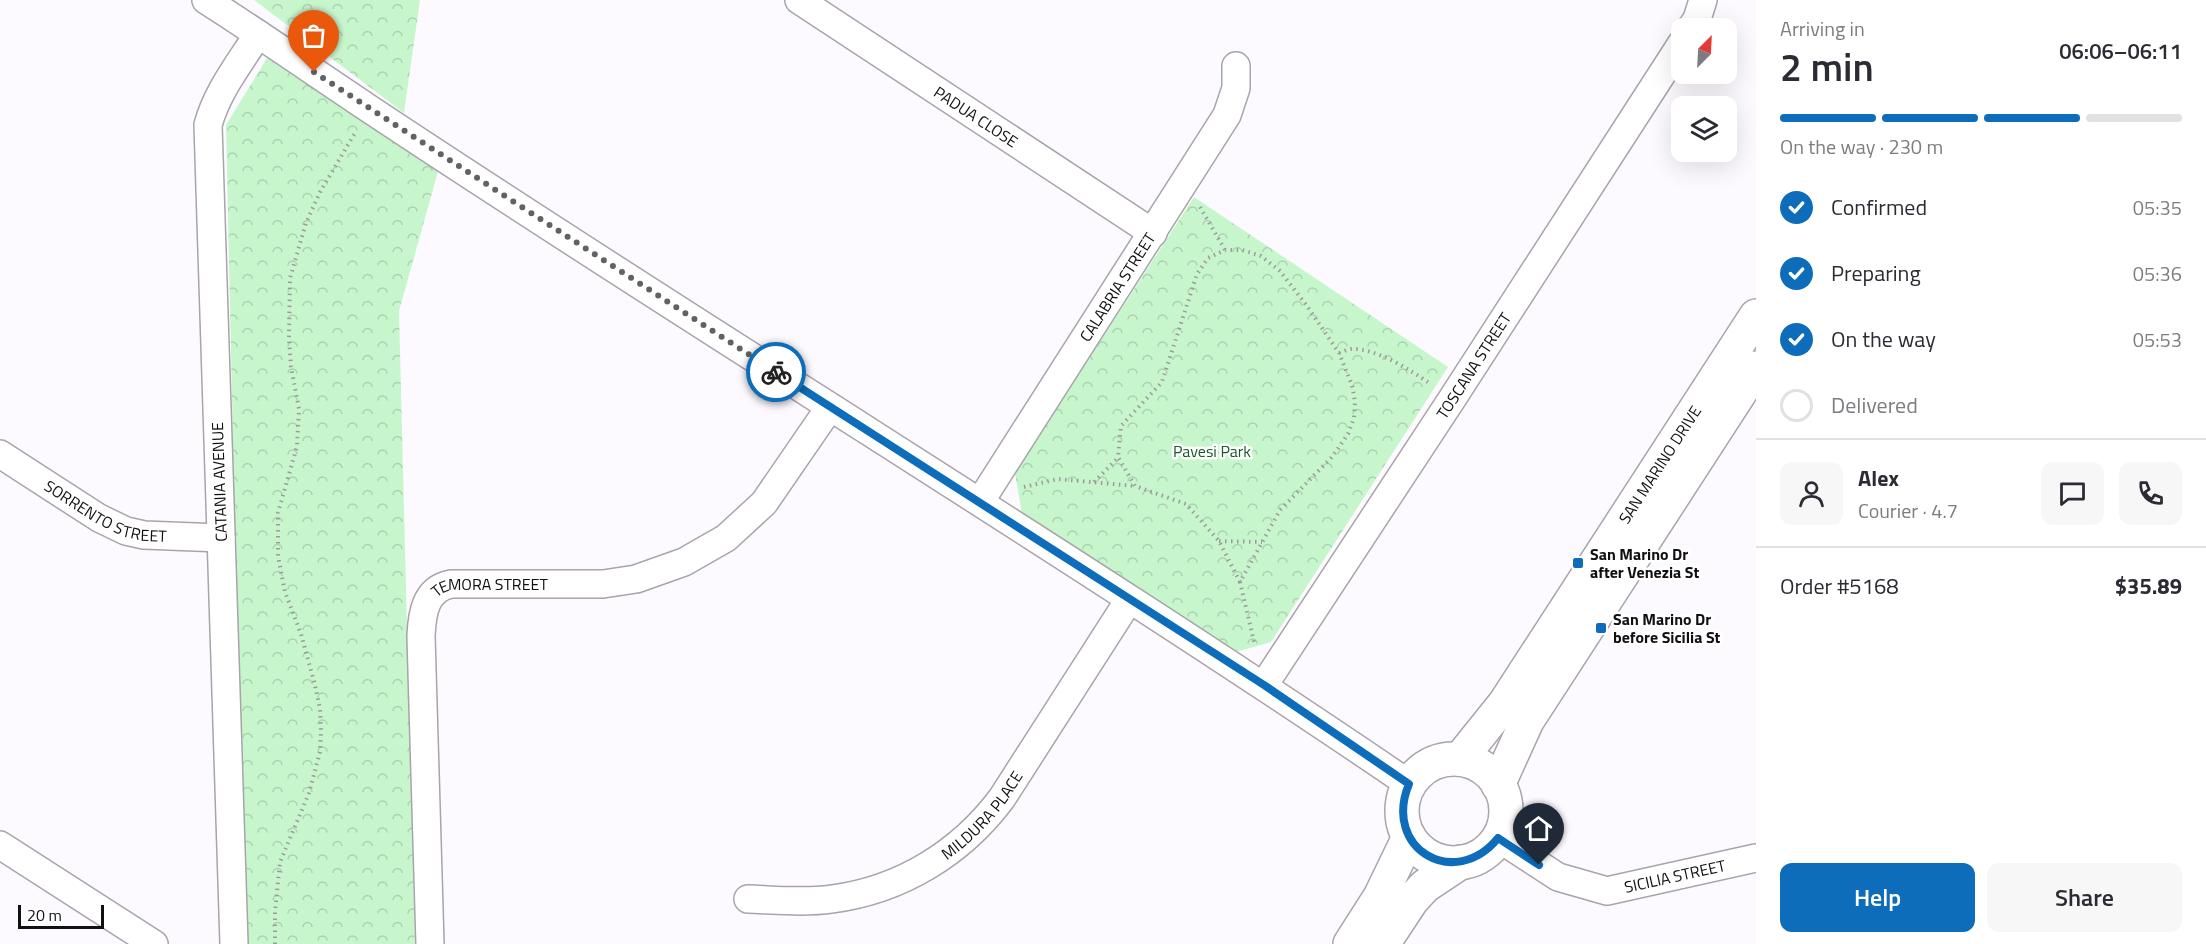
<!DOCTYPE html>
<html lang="en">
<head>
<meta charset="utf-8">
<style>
	:root { --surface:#fff; --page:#f7f7f7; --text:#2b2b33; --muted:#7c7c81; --line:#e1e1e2; --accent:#0d6dba }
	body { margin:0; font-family:"Titillium Web",sans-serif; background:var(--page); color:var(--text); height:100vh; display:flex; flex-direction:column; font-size:22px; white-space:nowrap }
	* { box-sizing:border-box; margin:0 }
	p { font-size:20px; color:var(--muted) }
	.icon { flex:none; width:33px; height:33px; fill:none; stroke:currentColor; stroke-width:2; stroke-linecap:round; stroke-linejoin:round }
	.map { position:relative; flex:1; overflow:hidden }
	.side { display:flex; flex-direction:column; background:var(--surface); width:450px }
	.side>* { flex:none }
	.needle { width:39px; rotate:24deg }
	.buttons { position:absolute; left:1671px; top:18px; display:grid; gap:12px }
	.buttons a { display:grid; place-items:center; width:66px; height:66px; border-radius:12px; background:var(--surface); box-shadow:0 6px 24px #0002; font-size:30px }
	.scale { position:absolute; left:18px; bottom:15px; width:86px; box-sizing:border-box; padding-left:6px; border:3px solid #100f11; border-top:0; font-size:16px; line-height:21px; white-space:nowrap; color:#100f11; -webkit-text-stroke:4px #fff; paint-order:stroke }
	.pin { position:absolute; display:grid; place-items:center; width:51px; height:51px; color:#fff; margin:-62px -26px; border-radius:50% 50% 50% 0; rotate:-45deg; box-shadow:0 0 6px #0007 }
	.pin .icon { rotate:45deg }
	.courier { position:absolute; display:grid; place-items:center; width:60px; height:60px; margin:-30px; border:4px solid #0d6dba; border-radius:50%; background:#fff; color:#222; box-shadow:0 2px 8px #0007 }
	.overview em { font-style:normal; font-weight:600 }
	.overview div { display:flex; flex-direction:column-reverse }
	.overview { display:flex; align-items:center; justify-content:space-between; height:102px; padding:0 24px }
	h1 { font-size:39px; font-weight:600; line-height:45px }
	.bar { display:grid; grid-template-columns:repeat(4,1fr); gap:9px 6px; align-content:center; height:72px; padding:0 24px }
	.bar i { height:8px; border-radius:4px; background:var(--line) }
	.bar .current { background:var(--accent) }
	.bar p { grid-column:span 4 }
	.line { display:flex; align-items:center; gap:15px; padding:0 24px; border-top:2px solid var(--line) }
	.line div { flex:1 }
	.round { display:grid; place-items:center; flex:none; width:63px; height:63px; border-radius:12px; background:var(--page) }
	ol { padding:0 24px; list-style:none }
	li { display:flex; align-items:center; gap:18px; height:66px }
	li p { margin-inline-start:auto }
	li .icon { padding:6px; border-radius:50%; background:var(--accent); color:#fff; stroke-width:4 }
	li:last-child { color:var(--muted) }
	li i { width:33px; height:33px; border:3px solid var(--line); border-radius:50% }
	.primary-button { display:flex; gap:12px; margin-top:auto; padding:12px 24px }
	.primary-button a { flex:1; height:69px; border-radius:12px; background:var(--accent); color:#fff; font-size:24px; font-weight:600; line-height:69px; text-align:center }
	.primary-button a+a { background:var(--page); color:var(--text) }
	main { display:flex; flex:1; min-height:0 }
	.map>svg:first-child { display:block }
</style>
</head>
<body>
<main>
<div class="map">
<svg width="1756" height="944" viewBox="0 0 1756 944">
	<defs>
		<pattern id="park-crowns" width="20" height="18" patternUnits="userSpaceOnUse" patternTransform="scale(1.5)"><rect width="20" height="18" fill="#c7f6cd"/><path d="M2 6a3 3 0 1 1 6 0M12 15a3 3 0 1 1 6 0" fill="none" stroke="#aad2af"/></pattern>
	</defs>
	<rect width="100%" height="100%" fill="#fdfaff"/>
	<path fill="url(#park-crowns)" d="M254,0H420L404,113Z
		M267,58L439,168L399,311L415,944H244L226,125Z
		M1194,197L1448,367L1271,642L1236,652L1022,514L1015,473Z"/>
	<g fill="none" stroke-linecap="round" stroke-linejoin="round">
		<defs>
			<g id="street">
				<path d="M206,0C261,35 314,72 368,108C520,209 675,308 829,406C1023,530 1218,654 1409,784"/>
				<path id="s1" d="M799,0L1153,233"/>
				<path d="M1691,28L1697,19L1703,0"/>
				<path id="s2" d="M0,454L99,518L126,531L144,535L221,538"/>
				<path id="s3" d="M980,502L1227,115L1236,88V66"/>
				<path id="s4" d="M1264,685L1452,399L1682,43"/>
				<path id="s5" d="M1498,838L1558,877L1607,891L1756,858"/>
				<path d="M0,845L154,944"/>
				<path id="s6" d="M748,899C776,900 804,903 832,899C901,890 961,853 1002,798L1129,600"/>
				<path d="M234,944L208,125C217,91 240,63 258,34"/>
				<path id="s7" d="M430,944L421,636C422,614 425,589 451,584H603L636,579L684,562L726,538L764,503L830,407"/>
			</g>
			<g id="secondary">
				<path id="s8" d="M1460,759L1505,703L1756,316"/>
				<circle cx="1454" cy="811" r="52"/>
				<path d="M1498,785L1527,721L1756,368"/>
				<path d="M1350,944L1380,897L1409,837"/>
				<path d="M1383,944L1412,900L1425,886L1461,862"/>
			</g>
		</defs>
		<use href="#street" stroke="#a9a3ab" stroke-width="30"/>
		<use href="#secondary" stroke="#a9a3ab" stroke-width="36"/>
		<path stroke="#9d9a9e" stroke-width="4" stroke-dasharray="1.5 4.5" stroke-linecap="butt" d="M1200,207L1225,250
			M1339,353C1343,352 1348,349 1352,349C1375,348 1411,370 1429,383
			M1094,482L1118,458
			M1024,487L1058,479L1135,486
			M1219,541L1262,542
			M1240,582L1219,541L1186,504L1135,486L1118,457L1121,426L1162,382L1197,274L1208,258L1225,250H1242L1261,256L1280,271L1307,306L1339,353L1352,385L1355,402L1354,418L1348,434L1332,457L1280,510L1240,582L1255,646
			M275,944V912L280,862L309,793L320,752L321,730L320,709L315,685L301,634L285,592L278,556V513L297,446L299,409L291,367L289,339L290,278L306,223L320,192L355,133"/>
		<use href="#street" stroke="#fff" stroke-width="27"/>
		<use href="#secondary" stroke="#fff" stroke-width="33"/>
	</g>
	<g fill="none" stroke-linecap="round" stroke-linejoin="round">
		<path stroke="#636164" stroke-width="6" stroke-dasharray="0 10.8" d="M314,72L776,372"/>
		<path stroke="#0d6dba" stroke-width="8" d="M776,372L1264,685L1409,784C1382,849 1455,891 1498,838L1539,865"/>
	</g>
	<g fill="#0d6dba" stroke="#fff" stroke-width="2">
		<rect x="1572" y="557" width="12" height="12" rx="3"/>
		<rect x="1595" y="622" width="12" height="12" rx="3"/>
	</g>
	<g text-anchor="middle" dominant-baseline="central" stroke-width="5" stroke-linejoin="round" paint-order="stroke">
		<g font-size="16" fill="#100f11" stroke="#fff">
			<text stroke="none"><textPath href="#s1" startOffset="212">PADUA CLOSE</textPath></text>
			<text stroke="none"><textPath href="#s3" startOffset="255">CALABRIA STREET</textPath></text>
			<text stroke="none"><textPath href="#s4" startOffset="382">TOSCANA STREET</textPath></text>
			<text stroke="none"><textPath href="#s8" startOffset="356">SAN MARINO DRIVE</textPath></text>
			<text transform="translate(219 482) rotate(-92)">CATANIA AVENUE</text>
			<text stroke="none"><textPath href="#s2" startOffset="122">SORRENTO STREET</textPath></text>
			<text stroke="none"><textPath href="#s7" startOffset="412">TEMORA STREET</textPath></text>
			<text stroke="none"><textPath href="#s6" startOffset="261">MILDURA PLACE</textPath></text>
			<text stroke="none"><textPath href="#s5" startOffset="192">SICILIA STREET</textPath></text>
		</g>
		<g font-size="16" fill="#1b5829" stroke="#fff">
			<text x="1212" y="451">Pavesi Park</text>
		</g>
		<g font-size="16" font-weight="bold" fill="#100f11" stroke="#fff" text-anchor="start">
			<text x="1590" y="554">San Marino Dr<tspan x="1590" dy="18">after Venezia St</tspan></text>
			<text x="1613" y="619">San Marino Dr<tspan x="1613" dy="18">before Sicilia St</tspan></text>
		</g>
	</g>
</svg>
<div class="buttons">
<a><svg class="needle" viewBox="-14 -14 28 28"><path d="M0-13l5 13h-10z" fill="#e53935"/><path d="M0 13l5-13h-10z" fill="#7c7c81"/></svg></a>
<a><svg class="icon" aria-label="layers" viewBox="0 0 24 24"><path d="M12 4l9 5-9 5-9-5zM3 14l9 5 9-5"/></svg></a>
</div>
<div class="scale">20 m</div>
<div class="pin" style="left:314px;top:72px;background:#ea580c"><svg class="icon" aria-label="bag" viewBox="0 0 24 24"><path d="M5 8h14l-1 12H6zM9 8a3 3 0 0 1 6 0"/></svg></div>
<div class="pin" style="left:1539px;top:865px;background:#1f2937"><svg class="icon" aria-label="home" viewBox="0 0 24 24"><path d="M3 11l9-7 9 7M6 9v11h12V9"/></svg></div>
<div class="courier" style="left:776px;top:372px"><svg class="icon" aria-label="bike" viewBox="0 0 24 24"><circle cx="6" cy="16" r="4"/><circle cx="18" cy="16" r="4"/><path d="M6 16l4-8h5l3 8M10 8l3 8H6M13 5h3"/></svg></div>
</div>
<section class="side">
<div class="overview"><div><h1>2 min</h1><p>Arriving in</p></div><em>06:06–06:11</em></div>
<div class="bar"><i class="current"></i><i class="current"></i><i class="current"></i><i></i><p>On the way · 230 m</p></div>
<ol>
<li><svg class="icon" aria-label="check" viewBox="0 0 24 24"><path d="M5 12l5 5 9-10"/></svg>Confirmed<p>05:35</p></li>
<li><svg class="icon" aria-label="check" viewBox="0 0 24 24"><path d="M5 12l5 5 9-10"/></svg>Preparing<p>05:36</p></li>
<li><svg class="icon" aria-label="check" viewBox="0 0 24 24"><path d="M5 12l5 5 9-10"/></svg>On the way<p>05:53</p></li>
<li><i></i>Delivered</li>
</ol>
<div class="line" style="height:108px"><a class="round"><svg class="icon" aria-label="person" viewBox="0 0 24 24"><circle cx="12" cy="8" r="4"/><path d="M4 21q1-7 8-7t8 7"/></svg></a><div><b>Alex</b><p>Courier · 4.7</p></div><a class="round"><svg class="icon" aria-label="chat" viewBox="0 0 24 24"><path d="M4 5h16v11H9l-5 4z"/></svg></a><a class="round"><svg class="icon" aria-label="phone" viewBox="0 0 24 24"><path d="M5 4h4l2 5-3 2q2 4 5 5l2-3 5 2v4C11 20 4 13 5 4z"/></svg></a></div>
<div class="line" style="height:78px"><div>Order #5168</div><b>$35.89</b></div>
<div class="primary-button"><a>Help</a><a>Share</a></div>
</section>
</main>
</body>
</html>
